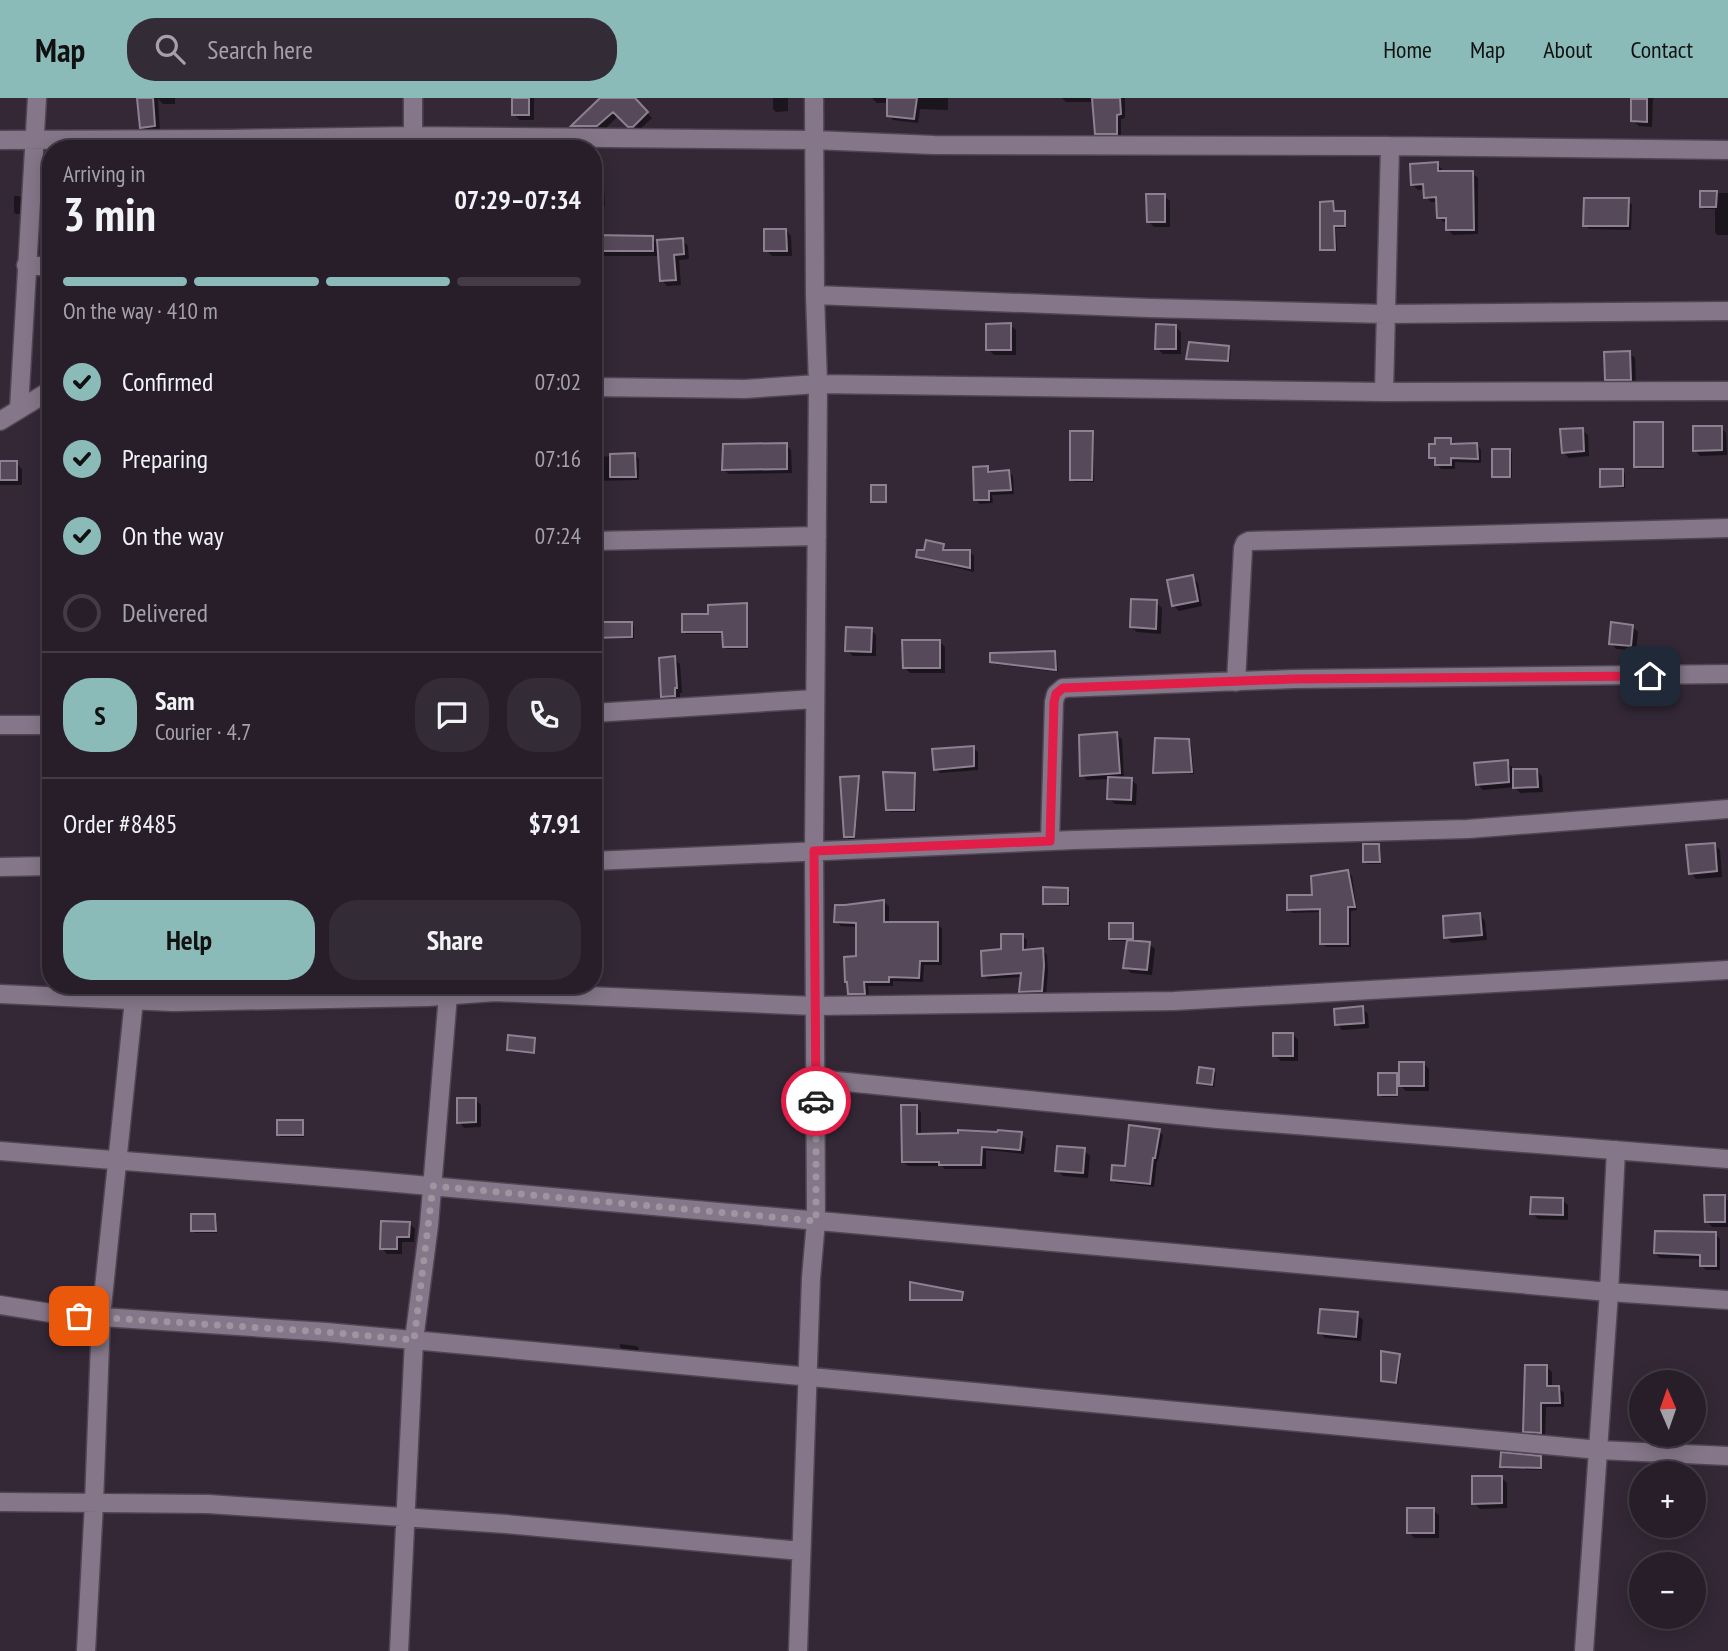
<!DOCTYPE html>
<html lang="en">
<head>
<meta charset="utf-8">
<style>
	:root { --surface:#271e29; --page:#332b35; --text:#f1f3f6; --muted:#a4a2a8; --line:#433c46; --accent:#8bbbb9 }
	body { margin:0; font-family:"PT Sans Narrow",sans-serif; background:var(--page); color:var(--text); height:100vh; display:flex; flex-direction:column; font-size:26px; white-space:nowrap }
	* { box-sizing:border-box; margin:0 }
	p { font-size:23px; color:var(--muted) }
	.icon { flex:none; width:38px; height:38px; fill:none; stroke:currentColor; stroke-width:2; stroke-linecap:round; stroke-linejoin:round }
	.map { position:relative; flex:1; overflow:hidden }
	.details { position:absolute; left:42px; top:42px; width:560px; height:854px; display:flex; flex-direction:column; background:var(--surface); border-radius:28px; box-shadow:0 4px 18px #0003,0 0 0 2px var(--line) }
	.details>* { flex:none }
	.needle { width:46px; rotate:358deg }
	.tools { position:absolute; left:1629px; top:1272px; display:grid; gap:14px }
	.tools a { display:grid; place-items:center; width:77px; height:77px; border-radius:50%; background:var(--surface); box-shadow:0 4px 18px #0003,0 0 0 2px var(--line); font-size:35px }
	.pin { position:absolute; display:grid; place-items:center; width:60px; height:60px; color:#fff; margin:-30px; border-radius:14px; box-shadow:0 4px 10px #0006 }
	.courier { position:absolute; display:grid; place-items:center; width:70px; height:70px; margin:-35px; border:5px solid #e11d48; border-radius:50%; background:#fff; color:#222; box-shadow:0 2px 9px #0007 }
	.headline em { font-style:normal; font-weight:800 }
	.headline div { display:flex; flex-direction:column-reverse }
	.headline { display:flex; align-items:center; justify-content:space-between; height:119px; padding:0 21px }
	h1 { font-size:46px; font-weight:800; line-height:52px }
	.bar { display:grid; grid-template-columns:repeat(4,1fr); gap:10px 7px; align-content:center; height:84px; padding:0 21px }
	.bar i { height:9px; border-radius:5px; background:var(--line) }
	.bar .on { background:var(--accent) }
	.bar p { grid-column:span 4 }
	.line { display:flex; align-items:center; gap:18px; padding:0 21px; border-top:2px solid var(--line) }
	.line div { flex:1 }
	.round { display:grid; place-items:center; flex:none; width:74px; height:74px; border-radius:28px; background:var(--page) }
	ol { padding:0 21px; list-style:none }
	li { display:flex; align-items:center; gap:21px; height:77px }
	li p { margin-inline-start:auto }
	li .icon { padding:7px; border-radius:50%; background:var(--accent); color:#111; stroke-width:4 }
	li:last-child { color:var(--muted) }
	li i { width:38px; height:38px; border:4px solid var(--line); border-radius:50% }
	.button { display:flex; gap:14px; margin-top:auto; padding:14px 21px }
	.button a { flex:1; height:80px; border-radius:28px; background:var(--accent); color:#111; font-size:28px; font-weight:800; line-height:80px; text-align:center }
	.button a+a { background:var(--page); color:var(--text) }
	header { display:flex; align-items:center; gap:42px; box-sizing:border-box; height:98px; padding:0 35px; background:var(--accent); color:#111 }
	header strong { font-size:33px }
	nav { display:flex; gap:38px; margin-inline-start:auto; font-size:24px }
	.search { width:490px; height:63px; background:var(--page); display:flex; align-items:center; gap:18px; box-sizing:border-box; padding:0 24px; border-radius:28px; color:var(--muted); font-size:26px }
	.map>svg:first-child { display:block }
</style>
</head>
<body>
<header>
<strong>Map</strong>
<div class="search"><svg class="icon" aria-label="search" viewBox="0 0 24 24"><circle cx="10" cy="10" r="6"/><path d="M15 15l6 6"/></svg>Search here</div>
<nav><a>Home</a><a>Map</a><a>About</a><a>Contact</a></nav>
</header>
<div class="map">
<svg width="1728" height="1553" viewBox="0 0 1728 1553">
	<rect width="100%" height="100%" fill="#342837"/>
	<path fill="#0007" d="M139,0H175V6H163L158,1L160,34L147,35L142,29Z
		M514,0H534V22H520L514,17Z
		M604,0H633L652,20L638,33H634L619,17L603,33H578L574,28Z
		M773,0H788V13L776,14L773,11Z
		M872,0H948V12L920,11L918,25L893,22L889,17V5H877Z
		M1062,0H1125V20L1121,21V40H1101L1096,35L1094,4H1066Z
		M1633,0H1653L1652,29L1639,28L1633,23Z
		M1437,66L1442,71L1443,75H1472L1478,80V136L1453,137L1447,131V124H1444L1438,119V104H1431L1426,99L1425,91L1418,92L1413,87Z
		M593,84H599L604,89L605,108H593Z
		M1701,95H1728V137H1717L1715,134V111H1704L1701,109Z
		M14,98H19L22,100L21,116H16L14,114Z
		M1164,98L1170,103V129H1154L1148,123Z
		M44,100L48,102L46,118L43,116Z
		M1628,102L1632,107L1631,132L1589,131L1585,127Z
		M1333,105L1335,108V114L1344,115L1346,117V130H1336L1337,153H1324L1322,151Z
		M786,132L791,138L792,158H772L766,152Z
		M593,139L652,140L656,144L682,142L688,148L689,161L679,162L681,187L667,188L662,182L660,158H597L593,154Z
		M1010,227L1016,232V257H994L988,251Z
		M1176,229L1181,234V256H1163L1157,250Z
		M1229,250L1231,252L1230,264L1191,262L1188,260Z
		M1629,255L1635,260L1636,287H1613L1607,281Z
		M1662,325L1664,328V371H1638L1636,368Z
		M1721,329L1726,335L1727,357L1700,358L1695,352Z
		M1582,332L1588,337L1589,358L1569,360L1563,354Z
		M1092,335L1094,338V384H1074L1072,382Z
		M1451,342L1455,346L1477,347L1481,352V365L1455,364V371H1441L1431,359Z
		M786,347L791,352L792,375L729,376L724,372Z
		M1510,352L1512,355V380H1496L1493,378Z
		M635,357L639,361V382L593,383V359Z
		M0,365H16L22,371V387H0Z
		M988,370L993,375L1009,374L1013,378L1014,396L992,397L993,405L980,406L976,402Z
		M1622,373L1625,375V390H1604L1602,388Z
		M885,388L887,391V405H875L872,403Z
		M943,448L948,452L969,453L974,458V474L923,462L918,458Z
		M1192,479L1198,485L1202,508L1179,513L1173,507Z
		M1156,504L1162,510L1161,536L1137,534L1131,529Z
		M746,507L748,509V551H727L724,549V536H686L684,533L710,518Z
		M593,526H632L634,528V541H593Z
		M1632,528L1638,534L1636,553L1616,551L1611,545Z
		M871,531L876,537V558H853L847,552Z
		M939,543L945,549V575H910L904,569Z
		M1054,555L1057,557L1058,574L994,566L992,564Z
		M674,560L680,566L682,595H680V603L669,604L663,599Z
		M1116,636L1122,641L1124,681H1131L1137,687L1136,707L1115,706L1109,701L1110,681L1087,682L1082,677Z
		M1188,642L1191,645L1194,676H1157L1154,674Z
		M973,650L978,654V672L940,675L936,671Z
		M1507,664L1513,670V673H1537L1542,678L1543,694L1520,695L1515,689L1483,692L1477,686Z
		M914,677L916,679V714H890L888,711Z
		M858,679L860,682L855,741H848L846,738Z
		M1714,746L1720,752L1722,779L1696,781L1691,775Z
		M1379,747L1381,750V766H1367L1365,764Z
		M1348,774L1352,778L1357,812L1351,813V849H1326L1322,846V814L1292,815L1289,811L1313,798Z
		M1068,791L1070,794V808L1047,807L1045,805Z
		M884,804L889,808V826H938L942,831V867H924L923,884L893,883V888H868L869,900H854L849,895V886L846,884L858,860V829L841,828L836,823Z
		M1480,817L1485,823L1487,842L1452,845L1446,839Z
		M1132,827L1134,829V844L1149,846L1155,851L1152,877L1131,875L1125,869L1128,843H1113L1110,840Z
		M1022,838L1027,842L1026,854L1042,852L1047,857L1048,874L1046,897L1026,898L1021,893L1022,879L988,881L983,877L1003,853Z
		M1362,910L1368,916L1369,930L1342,932L1337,926Z
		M1293,936L1298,942V963H1281L1275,957Z
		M534,941L536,944L535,956L511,954L508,952Z
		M1423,965L1429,971V993H1406L1398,985V999H1382L1380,996L1396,977L1401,981Z
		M1214,973L1216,975L1214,989L1202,987L1199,985Z
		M475,1001L481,1007V1029L464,1030L459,1024Z
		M916,1009L921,1014V1038L1021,1036L1026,1041L1024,1056L986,1052V1071H945L942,1068H908L903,1064Z
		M302,1023L304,1026V1039H281L278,1036Z
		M1159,1033L1163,1037L1158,1063H1157L1154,1089L1116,1085L1112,1081L1127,1070Z
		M1084,1052L1090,1058L1088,1080L1063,1078L1057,1072Z
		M1724,1099L1728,1103V1129H1712L1707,1123Z
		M1562,1102L1568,1107V1122L1538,1121L1532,1115Z
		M215,1118L217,1120V1135H195L193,1132Z
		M409,1125L415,1131L414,1144H402V1156H387L382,1150Z
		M1715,1136L1720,1141V1172H1706L1701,1167V1161L1660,1160L1655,1155Z
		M962,1195L964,1198V1203H914L912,1201Z
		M1357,1216L1363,1222L1361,1243L1325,1240L1320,1235Z
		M620,1246L636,1248L639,1250L638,1253L622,1251L620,1249Z
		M1399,1257L1401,1260L1398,1286L1385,1285L1382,1282Z
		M1547,1269L1552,1274V1290H1559L1564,1295V1309H1546L1545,1339L1530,1338L1525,1333Z
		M1681,1281L1683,1284H1657V1282Z
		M1540,1360L1542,1362V1372L1504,1371L1502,1369Z
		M1501,1379L1507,1385V1410L1480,1411L1474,1405Z
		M1433,1412L1439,1417V1440H1414L1409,1434Z"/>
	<path fill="#564959" stroke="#8e8092" stroke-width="2" d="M137,0H153L155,28L140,30Z
		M512,0H529V17H512Z
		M600,0H635L648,14L633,29H628L613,14L597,28H571Z
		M887,0H917L914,21L887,18Z
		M1092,0H1120L1121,16L1117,17V36H1095Z
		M1631,1H1647V24L1631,23Z
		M1438,64V73H1473L1474,132H1446V120H1437L1436,99L1424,100L1423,86L1411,87L1410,66Z
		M1700,93H1717L1716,109H1700Z
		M1146,96H1165V124H1147Z
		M1584,100H1629L1628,128H1583Z
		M1333,103L1334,113H1345V128H1334L1335,152H1320V104Z
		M764,131H786L787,153H764Z
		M593,137L653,138V153H593Z
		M683,140L684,156L674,157L676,182L660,183L657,142Z
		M1011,225V252H986V226Z
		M1156,226L1176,227V251H1155Z
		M1189,244L1229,248L1228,263L1186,261Z
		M1630,253L1631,282H1605L1604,254Z
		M1634,324H1663V369H1634Z
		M1693,328H1722V352L1693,353Z
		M1583,330L1584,353L1562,355L1560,331Z
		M1070,333H1093L1092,382H1070Z
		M1435,340H1451V346L1477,345L1478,361L1451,360V367H1435V360H1429V346H1435Z
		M787,345V371L722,372L723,346Z
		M1492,351H1510V379H1492Z
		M635,355L636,379H610V356Z
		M0,363H17V382H0Z
		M988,368V374L1009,372L1011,392L989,393V402H974L973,369Z
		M1600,371H1623V388L1600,389Z
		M871,387H886V404H871Z
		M926,442L944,446L943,452H970V470L916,459L917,452H924Z
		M1193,477L1198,503L1172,508L1167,482Z
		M1131,501L1157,502L1156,531L1130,529Z
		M747,505V549H723L722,534H682V516H708V507Z
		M593,524H632V539L593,540Z
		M1611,524L1633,527L1631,548L1609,546Z
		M846,529L872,530L871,554L845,553Z
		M902,542H940V570H903Z
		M1055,553L1056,572L990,564V555Z
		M675,558L677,590H675V598L661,599L659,560Z
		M1117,634L1120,675L1080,678L1079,637Z
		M1155,640L1189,641L1192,674L1153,675Z
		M974,648V668L934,672L932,651Z
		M1508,662L1509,684L1476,687L1474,665Z
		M1513,671H1537L1538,689L1513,690Z
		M883,674L915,675L914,712H886Z
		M859,678L854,739H844L840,679Z
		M1108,679L1132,680L1131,702L1107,701Z
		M1715,745L1717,773L1689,776L1686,747Z
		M1363,746H1379L1380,764H1363Z
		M1348,772L1355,809H1348V846H1320V811L1287,812V797H1312L1311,778Z
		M1043,789L1068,790V806H1043Z
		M884,802V824H938V863H920L919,880L889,879V884H864L865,896H848L847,884H845L844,859L856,858V825L834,824L835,807H845Z
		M1480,815L1482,837L1444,840L1443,818Z
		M1109,825H1133V841H1109Z
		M1001,836H1023V852L1043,850L1044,868L1042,893L1019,894L1021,875L982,878L981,853L1001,851Z
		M1127,842L1150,844L1147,872L1123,870Z
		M1363,908L1364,925L1335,927L1334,911Z
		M1273,935H1293V958H1273Z
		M508,937L535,940L534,955L507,952Z
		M1399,964H1424V988H1399Z
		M1199,969L1214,971L1212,987L1197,985Z
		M1378,975H1397V997H1378Z
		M457,1000H476V1024L457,1025Z
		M901,1007H917V1036L958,1035V1032L997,1034L998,1032L1022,1034L1020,1052L982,1049L981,1067H939V1064H902Z
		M277,1022H303V1037H277Z
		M1129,1027L1160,1031L1155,1060H1153L1150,1086L1111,1082L1112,1067L1125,1068Z
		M1057,1048L1085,1050L1083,1075L1055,1073Z
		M1704,1097H1725V1124H1705Z
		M1531,1099L1563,1100V1117L1530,1116Z
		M191,1116H215L216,1133H191Z
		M381,1123L410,1124L409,1139H397V1151H380Z
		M1655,1133L1716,1134V1168H1700V1157L1654,1155Z
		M910,1184L963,1194L962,1202H910Z
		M1320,1211L1358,1214L1356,1239L1318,1235Z
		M1381,1253L1400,1256L1396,1285L1381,1283Z
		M1525,1267H1547V1288H1559L1560,1305H1541V1335L1523,1334Z
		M1501,1354L1541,1358V1370L1500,1369Z
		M1472,1378H1502V1405L1472,1406Z
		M1407,1410H1434V1435H1407Z"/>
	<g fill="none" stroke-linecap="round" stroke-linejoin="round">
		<defs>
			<path id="minor" d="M0,42L228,41L413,38L814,42L934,47L1390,48L1728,52
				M413,51V0
				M26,167L51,169
				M815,197L1149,210L1386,216L1728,213
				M593,289L745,291L818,286L1384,294L1728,293
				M1384,294L1390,48
				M19,311L37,0
				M0,323L51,292
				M593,443L817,438
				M1236,584L1243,450L1245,445L1249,443L1728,430
				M593,615L815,601
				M0,627H51
				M1050,743L1054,604L1056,596L1063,590L1293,581L1728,576
				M593,763L1074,742L1468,731L1728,711
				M0,769L51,768
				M0,896L173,904L427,899L495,894L814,908L1174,903L1728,872
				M816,981L1218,1021L1728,1061
				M0,1053L363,1082L1609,1194L1728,1202
				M0,1207L57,1216L326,1234L1599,1352L1728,1358
				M0,1404L208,1406L506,1426L801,1453
				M86,1553L94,1405L101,1219L134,902
				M399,1553L414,1242L429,1127L448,897
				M798,1553L811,1180L816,1123L814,753L818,286L815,197L814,0
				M1584,1553L1609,1194L1616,1052"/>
		</defs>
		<use href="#minor" stroke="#504652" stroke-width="21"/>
		<use href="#minor" stroke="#857789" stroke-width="18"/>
	</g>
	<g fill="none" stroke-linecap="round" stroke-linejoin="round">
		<path stroke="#9f95a0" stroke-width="7" stroke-dasharray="0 12.6" d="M79,1218L326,1234L414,1242L433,1088L816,1123V1003"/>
		<path stroke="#e11d48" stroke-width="9" d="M816,1003L814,753L1050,743L1054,604L1056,596L1063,590L1293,581L1650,578"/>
	</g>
</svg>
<div class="tools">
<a><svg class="needle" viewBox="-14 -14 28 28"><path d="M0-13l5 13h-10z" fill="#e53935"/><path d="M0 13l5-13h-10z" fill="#a4a2a8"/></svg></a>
<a>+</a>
<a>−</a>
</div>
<div class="pin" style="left:79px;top:1218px;background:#ea580c"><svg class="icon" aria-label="bag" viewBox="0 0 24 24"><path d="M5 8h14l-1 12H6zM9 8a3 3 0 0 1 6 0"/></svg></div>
<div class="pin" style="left:1650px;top:578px;background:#1f2937"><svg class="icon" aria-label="home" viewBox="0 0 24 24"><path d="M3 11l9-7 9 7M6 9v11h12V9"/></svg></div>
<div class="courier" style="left:816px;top:1003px"><svg class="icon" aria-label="car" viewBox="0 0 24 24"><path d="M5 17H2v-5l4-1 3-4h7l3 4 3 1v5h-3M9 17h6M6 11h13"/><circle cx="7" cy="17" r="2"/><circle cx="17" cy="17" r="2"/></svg></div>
<section class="details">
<div class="headline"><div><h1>3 min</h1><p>Arriving in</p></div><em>07:29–07:34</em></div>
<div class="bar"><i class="on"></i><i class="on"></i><i class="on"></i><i></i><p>On the way · 410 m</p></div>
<ol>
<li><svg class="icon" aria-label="check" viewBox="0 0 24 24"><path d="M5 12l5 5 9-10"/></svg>Confirmed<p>07:02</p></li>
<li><svg class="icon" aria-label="check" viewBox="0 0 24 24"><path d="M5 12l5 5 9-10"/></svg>Preparing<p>07:16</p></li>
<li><svg class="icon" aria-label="check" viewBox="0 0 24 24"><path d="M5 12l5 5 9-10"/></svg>On the way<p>07:24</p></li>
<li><i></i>Delivered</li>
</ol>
<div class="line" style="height:126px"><b class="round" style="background:var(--accent);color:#111">S</b><div><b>Sam</b><p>Courier · 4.7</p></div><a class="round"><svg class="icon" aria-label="chat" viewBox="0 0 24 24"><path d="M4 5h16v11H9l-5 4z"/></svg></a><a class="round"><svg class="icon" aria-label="phone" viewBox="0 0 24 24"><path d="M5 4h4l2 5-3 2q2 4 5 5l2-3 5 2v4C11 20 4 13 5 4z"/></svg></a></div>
<div class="line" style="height:91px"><div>Order #8485</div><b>$7.91</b></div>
<div class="button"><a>Help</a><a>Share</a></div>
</section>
</div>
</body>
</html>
